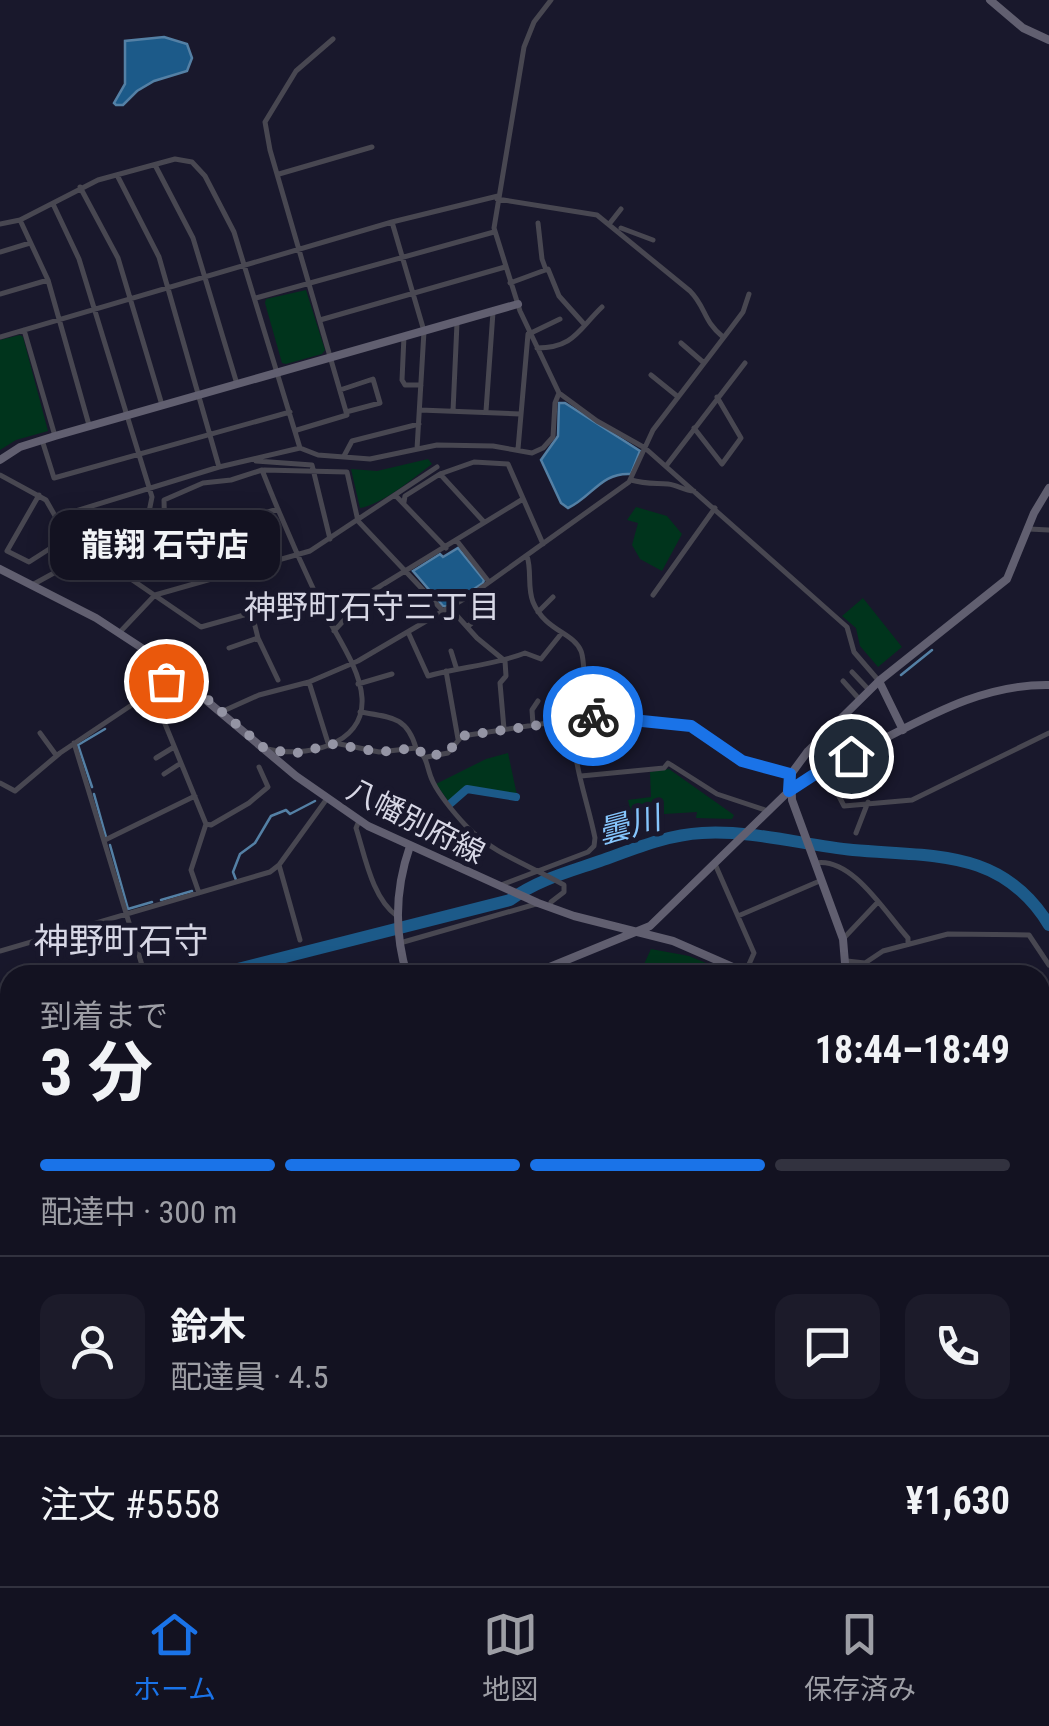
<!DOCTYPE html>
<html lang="ja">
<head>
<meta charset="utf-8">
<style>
	:root { --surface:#131221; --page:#1c1b2a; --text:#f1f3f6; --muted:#9d9ea5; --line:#32323f; --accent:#1a73e8 }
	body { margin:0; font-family:"Roboto Condensed","Noto Sans JP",sans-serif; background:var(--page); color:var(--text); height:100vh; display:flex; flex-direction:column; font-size:38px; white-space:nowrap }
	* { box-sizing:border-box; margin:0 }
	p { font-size:32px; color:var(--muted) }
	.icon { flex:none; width:55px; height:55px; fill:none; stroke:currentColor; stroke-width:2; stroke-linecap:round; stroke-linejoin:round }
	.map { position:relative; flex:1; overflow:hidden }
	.side { position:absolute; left:0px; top:965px; width:1050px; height:622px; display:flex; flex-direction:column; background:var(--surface); border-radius:30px 30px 0 0; box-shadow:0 5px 25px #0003,0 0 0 2px var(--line) }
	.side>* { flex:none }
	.pin { position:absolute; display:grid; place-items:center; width:85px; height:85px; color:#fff; margin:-42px; border:5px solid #fff; border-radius:50%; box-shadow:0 2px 10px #0007 }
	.courier { position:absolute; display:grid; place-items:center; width:100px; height:100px; margin:-50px; border:8px solid #1a73e8; border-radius:50%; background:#fff; color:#222; box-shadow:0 2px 12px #0007 }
	.bubble { position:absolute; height:70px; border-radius:20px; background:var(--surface); box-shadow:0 5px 25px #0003,0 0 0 2px var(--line); font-size:32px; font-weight:700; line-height:70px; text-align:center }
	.head em { font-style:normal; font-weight:700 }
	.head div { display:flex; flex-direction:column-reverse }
	.head { display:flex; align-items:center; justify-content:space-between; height:170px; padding:0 40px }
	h1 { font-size:65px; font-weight:700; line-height:75px }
	.bar { display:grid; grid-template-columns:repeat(4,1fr); gap:15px 10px; align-content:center; height:120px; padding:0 40px }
	.bar i { height:12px; border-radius:8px; background:var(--line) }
	.bar .current { background:var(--accent) }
	.bar p { grid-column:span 4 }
	.line { display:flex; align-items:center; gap:25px; padding:0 40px; border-top:2px solid var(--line) }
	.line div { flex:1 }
	.round { display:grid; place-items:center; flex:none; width:105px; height:105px; border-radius:20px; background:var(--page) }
	.tab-bar { display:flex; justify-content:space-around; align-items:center; height:140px; border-top:2px solid var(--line); background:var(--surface); font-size:28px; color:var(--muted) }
	.tab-bar a { display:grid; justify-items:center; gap:5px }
	.tab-bar .current { color:var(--accent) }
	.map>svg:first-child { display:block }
</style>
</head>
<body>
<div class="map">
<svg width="1049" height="1586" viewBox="0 0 1049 1586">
	<rect width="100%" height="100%" fill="#19182c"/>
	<path fill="#00341c" d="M306,290L325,350L322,354L286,364L282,363L265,303L266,299Z
		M20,335L23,337L48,431L16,440L0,450V340Z
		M428,459L432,464C414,478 381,505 360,508L351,469L377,471Z
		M636,507L667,516L682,534L662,571L640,559L632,545L638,523L627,520Z
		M863,598L902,647L878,667L860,646L856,628L842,616Z
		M508,753L517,795L467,788L449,802L436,784L486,759Z
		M669,769L734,815L732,819L696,818L697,812L632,816L628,800L651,797L650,772Z
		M651,949L689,956L735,975H639Z
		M763,1578H926L933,1586H818C806,1576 798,1580 785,1585C778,1586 766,1586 758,1586Z"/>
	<path fill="#1c5a89" stroke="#5480a5" stroke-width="2.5" d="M164,37L187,44L192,58L187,71L154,81L137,91L123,105H116L114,103L125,84V41Z
		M559,403H565L640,451L631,474C601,472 592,497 568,508L561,503L541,460L558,436Z
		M458,548L484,580L483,583L447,607L443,606L413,571L440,554L443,557Z"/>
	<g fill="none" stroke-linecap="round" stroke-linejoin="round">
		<path stroke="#5480a5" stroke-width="2.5" d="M901,675L932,650
			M92,787L78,745L105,729
			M94,794L106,837
			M110,845L128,909L152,902
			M236,880L233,872L240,854L255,843L271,816L286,810L290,814L315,801
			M161,900L192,891"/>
		<path stroke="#1c5a89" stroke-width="8" d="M451,803L467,789L516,797"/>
		<path stroke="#1c5a89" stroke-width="12" d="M214,975L510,900C537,880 568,872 600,861C634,849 666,835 702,833C753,830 803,845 853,850C932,857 1002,848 1049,925
			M0,1116L10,1109"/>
		<path stroke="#484751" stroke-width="5" d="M551,0L534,22L524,47L494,228L520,311L559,393L597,421L645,448L847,627L854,652L879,681
			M155,165L193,238L237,384
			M279,174L372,147
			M117,175L159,257L219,467
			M80,187L118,258L162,405
			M497,199L597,215L690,291C706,307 703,321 723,337
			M20,220L48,280L89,425
			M392,222L424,331L417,449
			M538,223L542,259L546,270
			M610,223L621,209
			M0,224L20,220L98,180L175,159L192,162L205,176L234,232L300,448
			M621,228L653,240
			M0,252L30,243
			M510,283L548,269L559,296L584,324
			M0,294L48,280
			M256,298L494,232
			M320,320L505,267
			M24,330L55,436
			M531,333L560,319
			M404,336L402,380L405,385H421
			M0,337L392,222L498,196
			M681,343L704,363
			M537,348C574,348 578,330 602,307
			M651,375L677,396
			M340,390L373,379L380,403L346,412
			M420,410L520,414
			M453,411L457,323
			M486,411L493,312
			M694,428L722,464L741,438L717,397
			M297,430L347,415L270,150L265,122L296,71L333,39
			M42,440L54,478L290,412
			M518,449L528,334
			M344,456L352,441L419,424
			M256,461L312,465L330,539
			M666,466L745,363
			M264,470L347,472L358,521L443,611
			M0,475L46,500L79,558
			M631,480C645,484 654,483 668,484C678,485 684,491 694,491
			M39,495L7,551L29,562L68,537
			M396,496L446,548
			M404,502L405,496L440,474
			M278,509L112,557L125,575L201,627L316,595
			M56,517L219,467L300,448L318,455L370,459L437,445L493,446L532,453L543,448L553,437L555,403L559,393
			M484,522L440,474L474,462L508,464L543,544
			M1029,529L1049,530
			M165,540L164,500L203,483L231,480L262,470C279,513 298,557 318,599C331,629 360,665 362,698C365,747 302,758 267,749
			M457,541L489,582
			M527,556C532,571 527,587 533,602C545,631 573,632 581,651C585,661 585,701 584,714
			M32,585L138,527L149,512L152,497L79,259L53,204
			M653,595L715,508
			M450,608L477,638L505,661L506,676L500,683L504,729
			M538,612L553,597
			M252,614L258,638L278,680
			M467,627L494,605
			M334,631L369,593L523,499
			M408,632L428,676C460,667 495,665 525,653L541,659L561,634
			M119,633L155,595L310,551L437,467
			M229,648L258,638
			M451,651L456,667
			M446,671L458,739
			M852,672L869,690
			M843,681L860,700
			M309,682L329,746
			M358,684L392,674
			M152,692L206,824L191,870L199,893
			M221,712L259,695L309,682L358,661L474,593L629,482L653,430L731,328L743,312L749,294
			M360,712C390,717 407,716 416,748
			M533,724L532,710L538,701
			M40,733L56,755
			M74,743L145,975
			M335,743L379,752L416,748C429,758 426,768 433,782C441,798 455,814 467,827C492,853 533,867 564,885V892L551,902L550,908
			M427,757L448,753L462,736L574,719L584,714L691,726L742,761L791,774
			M156,758L174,747
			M825,769L844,806L912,800L1049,733
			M164,774L181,763
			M581,776L664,768L668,763L717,794L768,811
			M0,783L15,791L60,753L175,676
			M359,821L356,828C365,856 372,898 397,916
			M206,824L211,825L249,803L268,787L259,767
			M856,833L868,802
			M105,840L195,796
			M815,863C852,856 886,914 908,938V944
			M715,864L754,953L746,971
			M279,865L300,940
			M501,885L588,852L594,846L595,838C587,798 571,761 574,719
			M738,916L822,880
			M843,939L877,903
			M400,943L536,904
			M0,951L270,872L279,865L326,800
			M847,961L865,963L883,951L948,934L1029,935L1049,965
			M303,966L307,975
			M1040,1014L1049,1017
			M1040,1047L1049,1038
			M1040,1056L1049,1057
			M0,1086L10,1108
			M0,1449L10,1450
			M221,1578L222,1586
			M29,1586L30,1578
			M684,1586L687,1578"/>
		<path stroke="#615f70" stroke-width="8" d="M990,0L1023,28L1049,40
			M0,460L20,447L55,436L518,304
			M0,569L96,618L151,654L296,776L368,826L538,903L574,916L673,941L751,975
			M879,681L903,730
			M407,975C394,932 395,889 410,846
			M530,975L650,926L789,791C815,772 844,760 872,745C929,716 983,684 1049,685
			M846,975L843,939L792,800L791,774L808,751L879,681L1007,579L1034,513L1049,488
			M1040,1093L1049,1098
			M0,1211L10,1206
			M0,1278L10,1279
			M449,1586L456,1578"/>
	</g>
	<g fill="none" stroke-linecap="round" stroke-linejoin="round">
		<path stroke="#9494a4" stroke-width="10" stroke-dasharray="0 18" d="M166,681L178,674L264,748L293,754L334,744L379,752L416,748L427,757L448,752L462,736L574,720L584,714L593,716"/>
		<path stroke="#1a73e8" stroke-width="12" d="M593,716L691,726L742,761L790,774L789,791L815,774L851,756"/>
	</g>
	<g text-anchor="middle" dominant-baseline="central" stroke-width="10" stroke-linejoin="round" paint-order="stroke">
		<g font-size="30" fill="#d7d7e5" stroke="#19182c">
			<text transform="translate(416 821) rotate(27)">八幡別府線</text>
		</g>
		<g font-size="32" fill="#d7d7e5" stroke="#19182c">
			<text x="372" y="607">神野町石守三丁目</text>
		</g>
		<g font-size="32" font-style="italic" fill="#85c5fc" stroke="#19182c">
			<text transform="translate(629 825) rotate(-15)">曇川</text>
		</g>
		<g font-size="35" fill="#d7d7e5" stroke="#19182c">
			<text x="121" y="941">神野町石守</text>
		</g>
	</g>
</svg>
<div class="pin" style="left:166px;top:681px;background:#ea580c"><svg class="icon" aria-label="bag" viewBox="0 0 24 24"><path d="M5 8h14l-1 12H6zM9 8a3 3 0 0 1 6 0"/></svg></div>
<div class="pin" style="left:851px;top:756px;background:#1f2937"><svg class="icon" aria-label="home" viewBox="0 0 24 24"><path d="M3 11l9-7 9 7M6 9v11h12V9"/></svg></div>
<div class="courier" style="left:593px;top:716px"><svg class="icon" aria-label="bike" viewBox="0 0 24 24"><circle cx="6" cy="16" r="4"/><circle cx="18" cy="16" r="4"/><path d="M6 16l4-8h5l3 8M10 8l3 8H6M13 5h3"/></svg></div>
<div class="bubble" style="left:50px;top:510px;width:230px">龍翔 石守店</div>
<section class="side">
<div class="head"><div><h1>3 分</h1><p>到着まで</p></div><em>18:44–18:49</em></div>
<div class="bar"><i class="current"></i><i class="current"></i><i class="current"></i><i></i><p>配達中 · 300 m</p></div>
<div class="line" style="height:180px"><a class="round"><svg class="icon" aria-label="person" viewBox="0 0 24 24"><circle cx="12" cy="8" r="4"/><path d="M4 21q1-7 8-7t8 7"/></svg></a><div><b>鈴木</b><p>配達員 · 4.5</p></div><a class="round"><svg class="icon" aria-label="chat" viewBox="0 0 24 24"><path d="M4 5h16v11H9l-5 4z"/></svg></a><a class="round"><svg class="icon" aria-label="phone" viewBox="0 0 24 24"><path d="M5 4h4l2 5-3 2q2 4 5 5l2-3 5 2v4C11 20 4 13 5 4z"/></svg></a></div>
<div class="line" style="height:130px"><div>注文 #5558</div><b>¥1,630</b></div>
</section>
</div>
<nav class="tab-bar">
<a class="current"><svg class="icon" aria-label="home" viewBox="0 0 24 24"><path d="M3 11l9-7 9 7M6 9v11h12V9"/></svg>ホーム</a>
<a><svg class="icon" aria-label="map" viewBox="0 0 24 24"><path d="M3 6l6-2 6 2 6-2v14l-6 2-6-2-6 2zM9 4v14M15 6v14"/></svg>地図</a>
<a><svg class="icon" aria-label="saved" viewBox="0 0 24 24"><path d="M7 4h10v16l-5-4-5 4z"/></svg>保存済み</a>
</nav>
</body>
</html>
